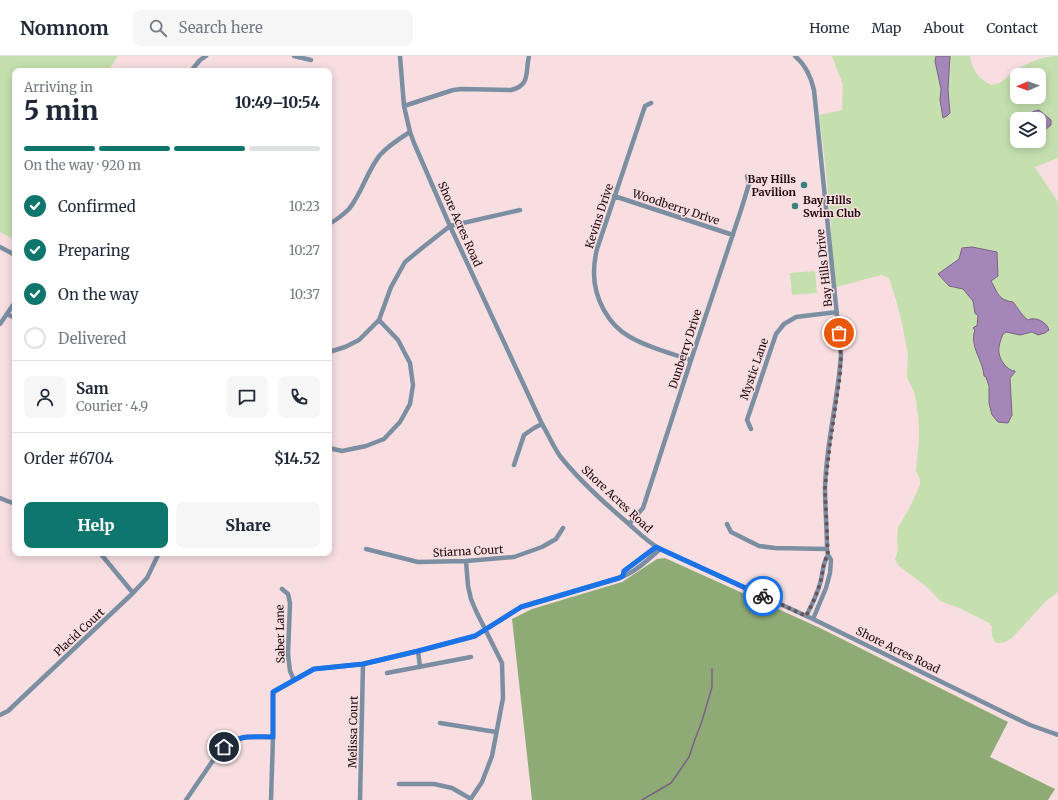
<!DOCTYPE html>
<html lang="en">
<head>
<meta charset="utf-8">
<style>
	:root { --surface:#fff; --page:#f6f6f7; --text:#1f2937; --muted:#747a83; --line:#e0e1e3; --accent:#0f766e }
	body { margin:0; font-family:Merriweather,serif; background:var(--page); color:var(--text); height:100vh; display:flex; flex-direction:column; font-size:15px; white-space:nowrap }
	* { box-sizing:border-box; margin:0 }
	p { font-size:13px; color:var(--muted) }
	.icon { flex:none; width:22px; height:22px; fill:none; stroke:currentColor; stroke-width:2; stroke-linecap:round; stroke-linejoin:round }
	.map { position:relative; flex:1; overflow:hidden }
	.panel { position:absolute; left:12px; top:12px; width:320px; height:488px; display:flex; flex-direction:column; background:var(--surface); border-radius:8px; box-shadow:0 2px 10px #0003 }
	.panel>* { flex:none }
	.needle { width:26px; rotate:268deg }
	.buttons { position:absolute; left:1010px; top:12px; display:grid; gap:8px }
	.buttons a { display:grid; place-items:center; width:36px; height:36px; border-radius:8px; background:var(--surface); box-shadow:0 2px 10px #0003; font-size:20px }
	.pin { position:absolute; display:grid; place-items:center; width:34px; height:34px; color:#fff; margin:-17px; border:2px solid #fff; border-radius:50%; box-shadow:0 1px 4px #0007 }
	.courier { position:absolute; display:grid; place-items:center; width:40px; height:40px; margin:-20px; border:3px solid #1a73e8; border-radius:50%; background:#fff; color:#222; box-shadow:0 1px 5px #0007 }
	.headline em { font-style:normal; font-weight:800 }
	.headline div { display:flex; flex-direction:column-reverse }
	.headline { display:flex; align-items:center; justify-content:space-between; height:68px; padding:0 12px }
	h1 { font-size:26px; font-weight:800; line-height:30px }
	.bar { display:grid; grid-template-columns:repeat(4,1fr); gap:6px 4px; align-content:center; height:48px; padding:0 12px }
	.bar i { height:5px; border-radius:3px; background:var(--line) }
	.bar .current { background:var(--accent) }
	.bar p { grid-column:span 4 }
	.line { display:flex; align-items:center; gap:10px; padding:0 12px; border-top:1px solid var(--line) }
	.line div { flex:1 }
	.round { display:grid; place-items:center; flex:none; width:42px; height:42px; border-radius:8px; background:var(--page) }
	ol { padding:0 12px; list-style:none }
	li { display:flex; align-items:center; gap:12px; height:44px }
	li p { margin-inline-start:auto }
	li .icon { padding:4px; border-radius:50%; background:var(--accent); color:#fff; stroke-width:4 }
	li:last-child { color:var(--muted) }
	li i { width:22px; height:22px; border:2px solid var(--line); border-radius:50% }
	.primary-button { display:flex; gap:8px; margin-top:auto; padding:8px 12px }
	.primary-button a { flex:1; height:46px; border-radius:8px; background:var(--accent); color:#fff; font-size:16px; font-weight:800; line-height:46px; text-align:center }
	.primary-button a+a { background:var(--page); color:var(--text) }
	header { display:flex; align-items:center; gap:24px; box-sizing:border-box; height:56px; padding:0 20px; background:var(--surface); border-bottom:1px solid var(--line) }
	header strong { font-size:19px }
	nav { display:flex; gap:22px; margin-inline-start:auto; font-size:14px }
	.search { width:280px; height:36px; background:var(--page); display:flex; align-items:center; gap:10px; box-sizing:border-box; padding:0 14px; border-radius:8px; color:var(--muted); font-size:15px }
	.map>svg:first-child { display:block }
</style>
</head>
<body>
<header>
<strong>Nomnom</strong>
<div class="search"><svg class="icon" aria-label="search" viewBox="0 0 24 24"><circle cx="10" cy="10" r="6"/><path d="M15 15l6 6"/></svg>Search here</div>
<nav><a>Home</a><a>Map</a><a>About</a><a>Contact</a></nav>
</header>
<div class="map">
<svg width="1058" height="744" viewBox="0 0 1058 744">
	<rect width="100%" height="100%" fill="#f8dee0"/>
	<path fill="#c5e0ae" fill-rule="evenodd" d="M0,0H118L108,15H15V184L0,176Z
		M832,0H970C972,14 979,23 991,29C1003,27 1002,25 1011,18C1025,8 1040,0 1058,0V102L1035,111L1058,146V536L1046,545L1013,581C1007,586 1003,587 996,587C992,581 991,578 992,571L989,567L959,552L940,545L928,532L899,510L895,504L898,494L897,483L898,471L908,455L920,429V423L916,415L919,383V368L915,338L907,321L908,299L902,267L896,244L889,222L881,219L833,232L831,200V171L826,114L819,59L842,54L843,29ZM1017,19H1039V41H1017ZM1017,63H1039V85H1017Z
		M815,215L817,237L792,239L790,217Z"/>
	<path fill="#8fab75" d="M665,502L820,572L1008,666L990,701L1055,733L1048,744H532L512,563L532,553L622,526L657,503Z"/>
	<path fill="#a486b9" stroke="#7c6085" d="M936,0H950L948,34L950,57L947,60L943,62L940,44L941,33L935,5Z
		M1039,54L1051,64V69L1046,73L1039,76V63H1025C1029,58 1032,55 1039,54Z
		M972,191L997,196L998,220L991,225C998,237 998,244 1013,246C1018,252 1022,260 1028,264C1035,260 1047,266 1049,274L1045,277L1038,279L1032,276L1020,279L1006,276L1003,278C1001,283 998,291 999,297C1000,305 1008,315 1015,315V316L1010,322L1012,359L1008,367L998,366L992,359L989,347V330L986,321L984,320C983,304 969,290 975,274L973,272L974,271L977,270L978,260L975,257L973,245L963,233L949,230L938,218L959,203L962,192Z"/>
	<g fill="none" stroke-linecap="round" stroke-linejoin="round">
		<path stroke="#7c6085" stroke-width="1.5" d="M642,744L671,727L676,720L689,701L694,686L702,665L712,631V613"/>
		<path stroke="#7c8ea2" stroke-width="4.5" d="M294,0L311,4
			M400,0L404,50L410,76L414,87L450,170L542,368C548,378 553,390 560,400C578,423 600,443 622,462C635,473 646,485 660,493L813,563L1030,669L1058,679
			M795,0C806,9 811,21 814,34L841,299C838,344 826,388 825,432C825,453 827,473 827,493L828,499L831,504L830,517L826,532L813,563
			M191,15L200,4L206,0
			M651,47L645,50L597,193C595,201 594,209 594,217C594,242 608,269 630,281C649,292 670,297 691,304
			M404,50L453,34L462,33L511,34C531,29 525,16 529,0
			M614,140L733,179
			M329,168C336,164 343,159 349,153C362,137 367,115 380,99C389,89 399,83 410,76
			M0,191L15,199
			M7,258L15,262
			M0,268L15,246
			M329,296L345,291L359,284L379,264L391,231L405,206L422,192L450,170L520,154
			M751,373L747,364L776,278L784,268L796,261L837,256
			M329,392L342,395L366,390L384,383L400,366L410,348L413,329L410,307L398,284L379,264
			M514,409L524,379L534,372L542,368
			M0,442L15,448
			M629,468L643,452L691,304L741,154L749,128L747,120
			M727,468L731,476L759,490L775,492L827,493
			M366,493L418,506L466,505L514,501L542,491L556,483L563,472
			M100,497L133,537
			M466,505L468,530L471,543L476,555L502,607L503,642L492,700L482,726L470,744
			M623,520L624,515L656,491
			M282,533L288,538L290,547L288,598L290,615L294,624
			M806,560C812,549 818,536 821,524C823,515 823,506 828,499
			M418,595L420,611
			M387,617L471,601
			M0,659L8,655L133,537L147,522L159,497
			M440,667L496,676
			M399,728H434L452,732L471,743
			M186,744L218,697L230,686L243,681H273
			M271,744L273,681V636L314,613L363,608L418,595L475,580L521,551L619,522C622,520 625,520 628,518C640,512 650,502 660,493
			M360,744L363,608"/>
	</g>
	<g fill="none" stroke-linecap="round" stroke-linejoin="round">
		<path stroke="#6a5356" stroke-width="4" stroke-dasharray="0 7.2" d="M763,540L806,560C812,549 818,536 821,524C823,515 823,506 828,499L825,432L830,388L840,320L841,299L839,277"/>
		<path stroke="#1a73e8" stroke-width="5" d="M224,691C240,678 253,681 273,681V636L314,613L363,608L418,595L475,580L521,551L619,522L623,520L624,515L656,491L763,540"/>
	</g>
	<g fill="#39817e" stroke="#f8dee0" stroke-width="1.5">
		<circle cx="804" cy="129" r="4"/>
		<circle cx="795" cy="150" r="4"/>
	</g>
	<g text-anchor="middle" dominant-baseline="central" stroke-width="3" stroke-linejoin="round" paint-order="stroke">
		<g font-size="11" font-weight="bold" fill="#1d080c" stroke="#f8dee0" text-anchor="end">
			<text x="796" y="123">Bay Hills<tspan x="796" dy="13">Pavilion</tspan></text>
			<text x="803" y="144" text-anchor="start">Bay Hills<tspan x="803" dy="13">Swim Club</tspan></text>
		</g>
		<g font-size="11" fill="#1d080c" stroke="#f8dee0">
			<text transform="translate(676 151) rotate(18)">Woodberry Drive</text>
			<text transform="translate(599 160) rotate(-72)">Kevins Drive</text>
			<text transform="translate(460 168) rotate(66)">Shore Acres Road</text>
			<text transform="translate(824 212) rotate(-96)">Bay Hills Drive</text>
			<text transform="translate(685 293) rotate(-72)">Dunberry Drive</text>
			<text transform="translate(754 313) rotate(-71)">Mystic Lane</text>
			<text transform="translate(617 443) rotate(43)">Shore Acres Road</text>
			<text transform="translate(468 495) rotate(-3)">Stiarna Court</text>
			<text transform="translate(79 576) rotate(-43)">Placid Court</text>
			<text transform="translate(280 578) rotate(-91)">Saber Lane</text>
			<text transform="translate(898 594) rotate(26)">Shore Acres Road</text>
			<text transform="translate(353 676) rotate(-89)">Melissa Court</text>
		</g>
	</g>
</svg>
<div class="buttons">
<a><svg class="needle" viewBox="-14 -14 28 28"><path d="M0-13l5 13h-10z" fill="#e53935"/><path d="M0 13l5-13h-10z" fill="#747a83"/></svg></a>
<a><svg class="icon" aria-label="layers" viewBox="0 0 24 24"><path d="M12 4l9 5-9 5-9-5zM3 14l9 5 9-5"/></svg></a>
</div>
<div class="pin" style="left:839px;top:277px;background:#ea580c"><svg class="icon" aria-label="bag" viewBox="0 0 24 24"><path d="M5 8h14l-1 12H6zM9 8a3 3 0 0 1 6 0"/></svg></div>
<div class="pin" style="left:224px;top:691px;background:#1f2937"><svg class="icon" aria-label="home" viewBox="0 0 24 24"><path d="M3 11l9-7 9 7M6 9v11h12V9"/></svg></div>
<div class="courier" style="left:763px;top:540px"><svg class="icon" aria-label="bike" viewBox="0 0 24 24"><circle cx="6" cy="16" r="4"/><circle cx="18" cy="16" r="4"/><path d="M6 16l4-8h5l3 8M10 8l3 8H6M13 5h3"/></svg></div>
<section class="panel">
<div class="headline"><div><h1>5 min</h1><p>Arriving in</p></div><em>10:49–10:54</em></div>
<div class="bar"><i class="current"></i><i class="current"></i><i class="current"></i><i></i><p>On the way · 920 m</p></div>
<ol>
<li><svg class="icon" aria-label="check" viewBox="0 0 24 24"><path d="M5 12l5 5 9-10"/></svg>Confirmed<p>10:23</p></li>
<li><svg class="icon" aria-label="check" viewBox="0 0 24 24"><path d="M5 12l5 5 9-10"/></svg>Preparing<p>10:27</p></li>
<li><svg class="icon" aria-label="check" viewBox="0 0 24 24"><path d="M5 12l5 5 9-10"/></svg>On the way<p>10:37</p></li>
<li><i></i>Delivered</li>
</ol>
<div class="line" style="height:72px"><a class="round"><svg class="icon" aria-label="person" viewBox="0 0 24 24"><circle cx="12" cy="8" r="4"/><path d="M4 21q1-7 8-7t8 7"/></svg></a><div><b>Sam</b><p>Courier · 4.9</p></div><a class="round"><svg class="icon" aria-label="chat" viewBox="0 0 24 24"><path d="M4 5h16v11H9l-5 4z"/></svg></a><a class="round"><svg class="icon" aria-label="phone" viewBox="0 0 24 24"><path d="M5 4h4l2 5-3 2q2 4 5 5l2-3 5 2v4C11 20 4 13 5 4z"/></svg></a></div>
<div class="line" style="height:52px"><div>Order #6704</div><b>$14.52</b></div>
<div class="primary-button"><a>Help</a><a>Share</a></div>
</section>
</div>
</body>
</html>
